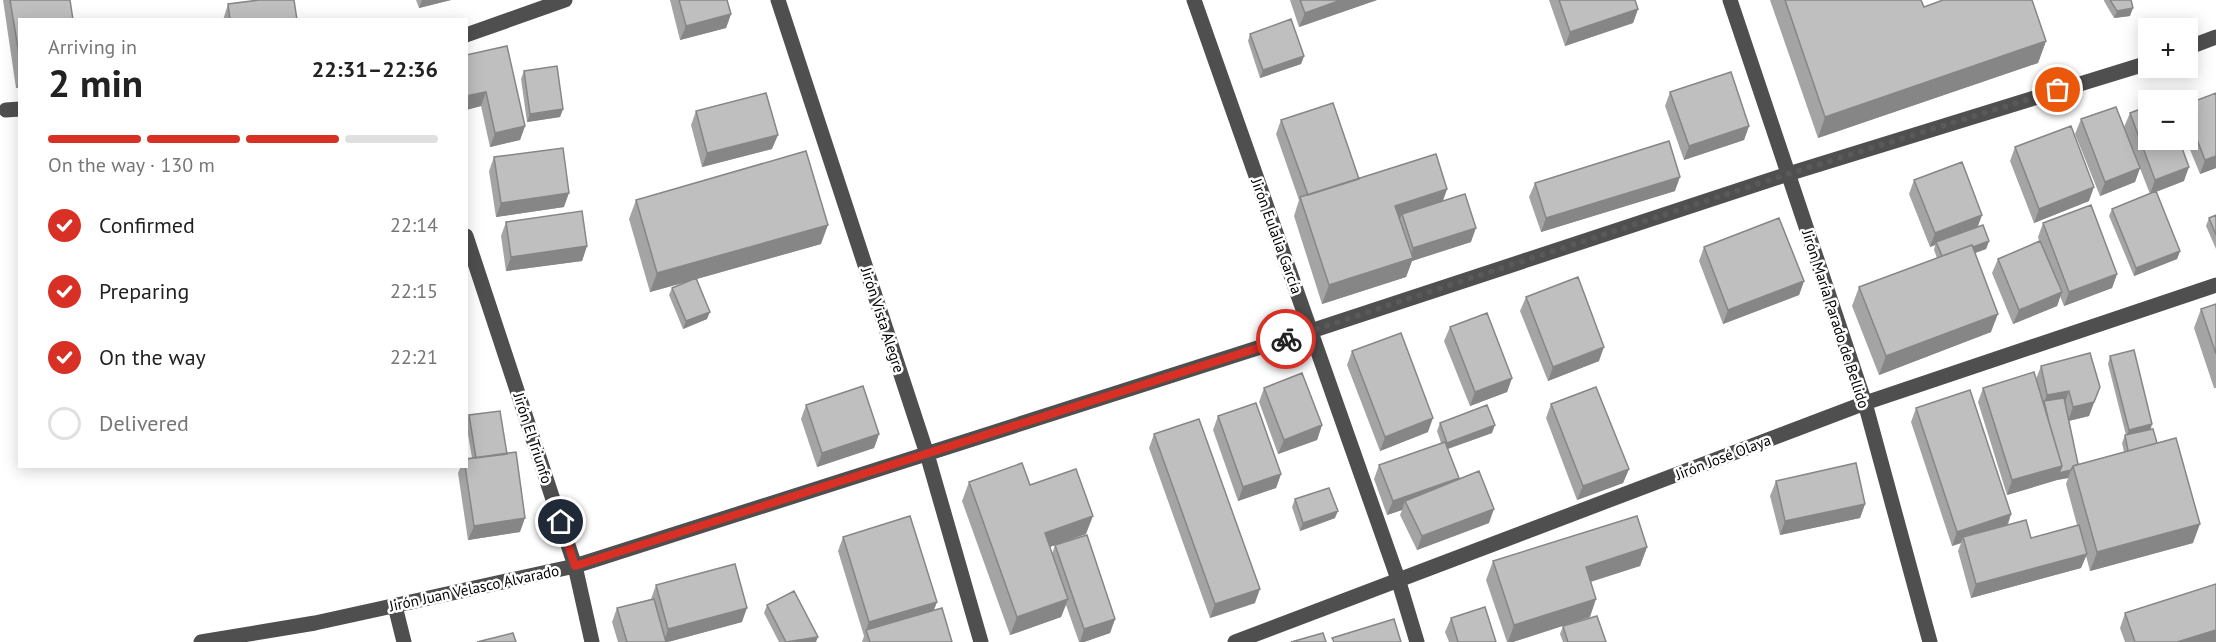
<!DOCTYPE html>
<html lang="en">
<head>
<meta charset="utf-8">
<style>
	:root { --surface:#fff; --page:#f2f2f2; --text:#222; --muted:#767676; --line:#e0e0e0; --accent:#d93025 }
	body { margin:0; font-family:"PT Sans",sans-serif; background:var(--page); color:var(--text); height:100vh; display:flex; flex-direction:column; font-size:22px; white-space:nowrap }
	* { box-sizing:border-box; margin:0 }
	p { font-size:20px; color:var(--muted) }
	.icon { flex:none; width:33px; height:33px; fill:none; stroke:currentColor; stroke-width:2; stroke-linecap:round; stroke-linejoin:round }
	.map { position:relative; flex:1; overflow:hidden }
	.sheet { position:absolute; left:18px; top:18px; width:450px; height:450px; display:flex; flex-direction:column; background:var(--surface); border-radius:0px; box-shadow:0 3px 15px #0003 }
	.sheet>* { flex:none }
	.fabs { position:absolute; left:2138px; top:18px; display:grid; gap:12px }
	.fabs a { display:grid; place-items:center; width:60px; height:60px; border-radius:0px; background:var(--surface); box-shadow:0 3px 15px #0003; font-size:30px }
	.pin { position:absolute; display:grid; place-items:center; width:51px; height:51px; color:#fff; margin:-26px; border:3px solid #fff; border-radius:50%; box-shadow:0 2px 6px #0007 }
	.courier { position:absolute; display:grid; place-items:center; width:60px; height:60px; margin:-30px; border:4px solid #d93025; border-radius:50%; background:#fff; color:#222; box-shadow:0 2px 8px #0007 }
	.overview em { font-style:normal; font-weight:800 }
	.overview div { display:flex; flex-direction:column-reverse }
	.overview { display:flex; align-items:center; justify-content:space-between; height:102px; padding:0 30px }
	h1 { font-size:39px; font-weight:800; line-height:45px }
	.bar { display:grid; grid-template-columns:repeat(4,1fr); gap:9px 6px; align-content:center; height:72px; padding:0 30px }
	.bar i { height:8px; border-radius:4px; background:var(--line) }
	.bar .active { background:var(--accent) }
	.bar p { grid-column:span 4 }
	ol { padding:0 30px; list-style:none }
	li { display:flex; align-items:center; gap:18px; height:66px }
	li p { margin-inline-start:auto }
	li .icon { padding:6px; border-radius:50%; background:var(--accent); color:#fff; stroke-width:4 }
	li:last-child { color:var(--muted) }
	li i { width:33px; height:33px; border:3px solid var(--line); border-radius:50% }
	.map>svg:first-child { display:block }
</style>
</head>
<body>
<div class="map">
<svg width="2216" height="642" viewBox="0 0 2216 642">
	<rect width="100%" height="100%" fill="#fff"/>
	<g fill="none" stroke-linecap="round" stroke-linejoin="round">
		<path stroke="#4f4f4f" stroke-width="15" d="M778,0L927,454L981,642
			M1194,0L1398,579L1417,642
			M1730,0L1865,403L1930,642
			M466,35L565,0
			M2187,48L2216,37
			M6,110L20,109
			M466,236L575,566L592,642
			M395,606L404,642
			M201,642L315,623L575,566L1311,331L1788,174L2148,63
			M1235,642L1865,403L2216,285"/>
	</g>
	<path fill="#a4a4a4" d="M3,0H70L20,20V87L16,88Z
		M416,0H451L419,8Z
		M670,0H727L731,14L726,28L680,40Z
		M1290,0H1377L1299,27Z
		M1549,0H1635L1638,9L1633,23L1565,46Z
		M1770,0H1921L1924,7L2046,41L2038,63L1818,138Z
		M2104,0H2131L2130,16L2114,18L2104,1Z
		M228,4L297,20H223Z
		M1250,34L1304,56L1301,64L1260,78L1248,41Z
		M466,55L525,126L520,140L490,147L481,106L466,110Z
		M524,71L563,109L560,117L527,122L521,79Z
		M1670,92L1749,126L1744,140L1684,160L1665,106Z
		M2216,93V168L2200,174L2186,140H2187V104Z
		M696,111L772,149L702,167L691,125Z
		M2130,113L2184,181L2156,192L2180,251L2177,259L2134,276L2109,216L2112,209L2150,194L2124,127Z
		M2081,119L2140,168L2135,182L2100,196L2075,134Z
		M1281,120L1359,179L1447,189L1443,201L1471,242L1412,261L1406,277L1322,304L1294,216L1299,200L1276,134Z
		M2015,147L2089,201L2034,223L2010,161Z
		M494,157L564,207L496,217L489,171Z
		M1914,180L1982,215L1977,227L1989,241L1986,249L1975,253L1991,332L1879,375L1852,306L1859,287L1937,258L1934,250L1935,245L1930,247L1909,194Z
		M1535,183L1675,191L1541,232L1529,197Z
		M636,200L821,244L697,279L707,319L683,329L669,295L672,288L686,282L650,292L629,219Z
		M2216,215V249L2206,226L2209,218Z
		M506,222L587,246L582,261L506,271L501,236Z
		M2043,223L2117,274L2112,288L2064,306L2060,296L2057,306L2013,324L1992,273L1998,259L2039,241L2038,237Z
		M1704,247L1804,281L1799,295L1723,324L1699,261Z
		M1526,297L1599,361L1548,381L1520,311Z
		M2216,304V388H2214L2194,328L2201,309Z
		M1450,327L1512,378L1507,392L1470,406L1444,341Z
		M1352,351L1428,432L1380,451L1347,365Z
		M2110,356L2150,429L2157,443L2193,543L2090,571L2086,556L2081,568L1971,598L1958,551L1961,543L1952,546L1911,422L1916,408L2011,514L2008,525L2031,538L2077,525L2066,484L2068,478L2057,480L2007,495L1978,402L1983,388L2036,379L2041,366L2100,387L2089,416L2069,421L2078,464L2124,452L2122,443L2125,435H2126L2108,364Z
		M1264,388L1322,425L1317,440L1278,454L1259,402Z
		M1551,404L1629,469L1623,483L1577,500L1546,418Z
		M806,405L879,434L874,448L817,467L801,419Z
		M469,415L507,454L520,532L468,540L458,473L461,466H466L472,458L466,423Z
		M1218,416L1281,474L1276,488L1238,501L1213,430Z
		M1440,423L1492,433L1448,449L1458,480L1489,523L1417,550L1400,515L1402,510L1387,515L1374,479L1379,465L1441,443L1437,431Z
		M1154,434L1255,603L1210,618L1149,448Z
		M1776,481L1865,504L1860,518L1780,535L1770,496Z
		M969,482L1030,485L1086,534L1050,547L1052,554L1055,545L1115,619L1110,633L1084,642H1079L1066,605L1061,617L1010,635L962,501Z
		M1295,499L1335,518L1300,531L1292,507Z
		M843,537L937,602L934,610L952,642H862L864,636L838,551Z
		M1647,547L1640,566L1591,582L1590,617L1513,642H1507L1486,580L1493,561Z
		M656,585L742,622L668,642H618L612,622L617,608L651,599Z
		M767,605L816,642H779L764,613Z
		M2125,613L2216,642H2125L2120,628Z
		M1451,618L1496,642H1449L1445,632Z
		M1563,626L1606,642H1563L1560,634Z"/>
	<path fill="#868686" d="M422,0H451L419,8Z
		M1341,0H1377L1299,27L1305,13Z
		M2133,8L2130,16L2114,18L2117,11Z
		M1638,9L1633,23L1565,46L1570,32Z
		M731,14L726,28L680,40L686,26Z
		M2046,41L2038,63L1818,138L1825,117Z
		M1304,56L1301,64L1260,78L1263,70Z
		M20,79V87L16,88Z
		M486,92L481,106L466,110V96Z
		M563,109L560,117L527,122L530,114Z
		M525,126L520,140L490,147L495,133Z
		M1749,126L1744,140L1684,160L1689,146Z
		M778,135L772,149L702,167L707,153Z
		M2216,156V168L2200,174L2205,160Z
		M2189,167L2184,181L2150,194L2155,180Z
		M2140,168L2135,182L2100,196L2105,182Z
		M1680,177L1675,191L1541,232L1546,218Z
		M2094,187L2089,201L2034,223L2039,209Z
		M1447,189L1440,208L1402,214L1399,221L1395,206Z
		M569,193L564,207L496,217L501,203Z
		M1982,215L1977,229L1936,242L1935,245L1930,247L1935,233Z
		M828,225L821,244L650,292L657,273Z
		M1476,228L1471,242L1412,261L1406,277L1322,304L1329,285L1409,259L1413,248Z
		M1989,241L1986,249L1940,266L1943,258Z
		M587,246L582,261L506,271L511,257Z
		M2180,251L2177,259L2134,276L2136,268Z
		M2117,274L2112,288L2064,306L2069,292Z
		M1804,281L1799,295L1723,324L1728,310Z
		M2062,292L2057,306L2013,324L2019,310Z
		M710,312L707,319L683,329L686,321Z
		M1998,314L1991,332L1879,375L1886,356Z
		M1604,347L1599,361L1548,381L1553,367Z
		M1512,378L1507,392L1470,406L1475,392Z
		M2069,391L2064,405L2044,401L2041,409L2047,395Z
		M2094,402L2089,416L2068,421L2073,407Z
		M1433,418L1428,432L1380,451L1385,437Z
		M2152,424L2150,432L2126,437L2129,430Z
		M1322,425L1317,440L1278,454L1284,440Z
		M1495,425L1492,433L1444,450L1447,443Z
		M879,434L874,448L817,467L822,453Z
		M2062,466L2071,470L2068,478L2057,480L2007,495L2012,480Z
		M1629,469L1623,483L1577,500L1583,486Z
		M1281,474L1276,488L1238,501L1243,487Z
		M1459,478L1453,492L1405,501L1402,510L1387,515L1393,501Z
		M1865,504L1860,518L1780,535L1785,521Z
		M1494,509L1489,523L1417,550L1422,536Z
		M1338,511L1335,518L1300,531L1303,523Z
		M2011,514L2006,528L1963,537L1961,543L1952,546L1957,532Z
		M1093,516L1086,534L1038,551L1045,533Z
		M525,518L520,532L468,540L474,526Z
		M2200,524L2193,543L2090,571L2097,552Z
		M1647,547L1640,566L1579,585L1586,567Z
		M2087,554L2081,568L1971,598L1976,584Z
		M1260,589L1255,603L1210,618L1215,604Z
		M1068,599L1061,617L1010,635L1017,617Z
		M1596,599L1590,617L1513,642H1508L1514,625Z
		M937,602L931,616L866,630L864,636L869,622Z
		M747,608L742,622L668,642H664L668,629Z
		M1115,619L1110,633L1084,642H1080L1084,629Z
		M2216,630V642H2177Z
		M818,637L816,642H791Z"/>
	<path fill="#bfbfbf" stroke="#868686" stroke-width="1.5" d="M10,0H70L73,20H20V60Z
		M259,0H294L297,20H230L228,4Z
		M679,0H727L731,14L686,26Z
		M1300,0H1341L1305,13Z
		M1559,0H1635L1638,9L1570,32Z
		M1785,0H1921L1924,7L1943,0H2032L2046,41L1825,117Z
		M2110,0H2131L2133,8L2117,11Z
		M1291,19L1304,56L1263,70L1250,34Z
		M507,46L525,126L495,133L486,92L466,96V55Z
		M557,66L563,109L530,114L524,71Z
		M1731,72L1749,126L1689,146L1670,92Z
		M766,93L778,135L707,153L696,111Z
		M2216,93V156L2205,160L2187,114V104Z
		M1333,103L1359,179L1308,195L1281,120Z
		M2148,106V140H2179L2189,167L2155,180L2130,113Z
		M2116,107L2140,168L2105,182L2081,119Z
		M2071,126L2094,187L2039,209L2015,147Z
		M1669,141L1680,177L1546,218L1535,183Z
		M563,148L569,193L501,203L494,157Z
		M806,151L828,225L657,273L636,200Z
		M1436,154L1447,189L1395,206L1413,258L1329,285L1300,197Z
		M1962,162L1982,215L1935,233L1914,180Z
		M2156,191L2180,251L2136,268L2112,209Z
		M1465,194L1476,228L1413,248L1402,214Z
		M2091,205L2117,274L2069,292L2043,223Z
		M582,211L587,246L511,257L506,222Z
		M2216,215V235L2209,218Z
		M1779,218L1804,281L1728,310L1704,247Z
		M1983,225L1989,241L1973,247L1972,245L1942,256L1936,242Z
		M2040,241L2062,292L2019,310L1998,259Z
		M1972,245L1998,314L1886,356L1859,287Z
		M1578,277L1604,347L1553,367L1526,297Z
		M696,278L710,312L686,321L672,288Z
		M2216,304V354L2201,309Z
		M1487,313L1512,378L1475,392L1450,327Z
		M1401,333L1433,418L1385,437L1352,351Z
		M2134,350L2152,424L2129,430L2110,356Z
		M2090,353L2100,387L2094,402L2073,407L2069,391L2047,395L2041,366Z
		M2034,372L2062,466L2012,480L1983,388Z
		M1302,373L1322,425L1284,440L1264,388Z
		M863,386L879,434L822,453L806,405Z
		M1596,387L1629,469L1583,486L1551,404Z
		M1970,390L2011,514L1957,532L1916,408Z
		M2064,398L2078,464L2073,466L2071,470L2059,473L2062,466L2049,422L2044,401Z
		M1256,403L1281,474L1243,487L1218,416Z
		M1487,405L1495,425L1447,443L1440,423Z
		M500,411L507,454L476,458L469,415Z
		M1199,419L1260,589L1215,604L1154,434Z
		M2153,429L2157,443L2128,451L2125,435Z
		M2176,438L2200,524L2097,552L2073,466Z
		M1445,442L1459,478L1393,501L1379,465Z
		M516,452L525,518L474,526L465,466H466V459Z
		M1022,463L1030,485L1076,469L1093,516L1045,533L1068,599L1017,617L969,482Z
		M1856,463L1865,504L1785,521L1776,481Z
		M1479,471L1494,509L1422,536L1405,501Z
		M1329,488L1338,511L1303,523L1295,499Z
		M910,516L937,602L869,622L843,537Z
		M1637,516L1647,547L1586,567L1596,599L1514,625L1493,561Z
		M2026,520L2031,538L2079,525L2087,554L1976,584L1963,537Z
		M1087,535L1115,619L1084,629L1055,545Z
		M735,564L747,608L668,629L656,585Z
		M2216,584V630L2177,642H2135L2125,613Z
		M794,591L818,637L786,642L767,605Z
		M654,599L666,642H627L617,608Z
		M1485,607L1496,642H1458L1451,618Z
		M942,608L952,642H870L866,630Z
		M1597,616L1606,642H1568L1563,626Z
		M1394,619L1401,642H1334L1332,638Z
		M513,633L516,642H477Z
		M1323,633L1326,642H1291Z"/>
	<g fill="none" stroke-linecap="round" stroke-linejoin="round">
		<path stroke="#595959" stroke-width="6" stroke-dasharray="0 10.8" d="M1286,339L1788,174L2058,90"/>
		<path stroke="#d93025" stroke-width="8" d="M561,522L575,566L1286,339"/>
	</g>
	<g text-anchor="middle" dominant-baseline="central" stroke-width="5" stroke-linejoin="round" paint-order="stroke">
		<g font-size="15" fill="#000" stroke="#fff">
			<text transform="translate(1277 236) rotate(70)">Jirón Eulalia García</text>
			<text transform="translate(1836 319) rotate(72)">Jirón María Parado de Bellido</text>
			<text transform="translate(883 320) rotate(72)">Jirón Vista Alegre</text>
			<text transform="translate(533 438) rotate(72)">Jirón El Triunfo</text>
			<text transform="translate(1723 457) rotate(-21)">Jirón José Olaya</text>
			<text transform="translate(474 588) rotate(-12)">Jirón Juan Velasco Alvarado</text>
		</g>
	</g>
</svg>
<div class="fabs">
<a>+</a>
<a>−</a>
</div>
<div class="pin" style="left:2058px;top:90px;background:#ea580c"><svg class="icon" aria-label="bag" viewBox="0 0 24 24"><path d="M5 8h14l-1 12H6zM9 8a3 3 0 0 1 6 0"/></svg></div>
<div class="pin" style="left:561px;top:522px;background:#1f2937"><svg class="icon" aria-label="home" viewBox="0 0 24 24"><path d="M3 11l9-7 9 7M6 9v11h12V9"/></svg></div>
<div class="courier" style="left:1286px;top:339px"><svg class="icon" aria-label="bike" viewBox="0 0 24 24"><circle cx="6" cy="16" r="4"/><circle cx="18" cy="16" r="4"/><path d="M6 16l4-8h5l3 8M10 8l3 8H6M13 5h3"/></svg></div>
<section class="sheet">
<div class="overview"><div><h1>2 min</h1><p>Arriving in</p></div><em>22:31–22:36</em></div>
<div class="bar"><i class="active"></i><i class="active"></i><i class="active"></i><i></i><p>On the way · 130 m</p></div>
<ol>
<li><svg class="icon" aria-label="check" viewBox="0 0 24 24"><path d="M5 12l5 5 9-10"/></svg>Confirmed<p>22:14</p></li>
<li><svg class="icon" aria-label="check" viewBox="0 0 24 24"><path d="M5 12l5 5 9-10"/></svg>Preparing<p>22:15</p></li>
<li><svg class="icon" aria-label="check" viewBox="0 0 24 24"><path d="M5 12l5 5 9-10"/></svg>On the way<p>22:21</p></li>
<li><i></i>Delivered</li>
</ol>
</section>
</div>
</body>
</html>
